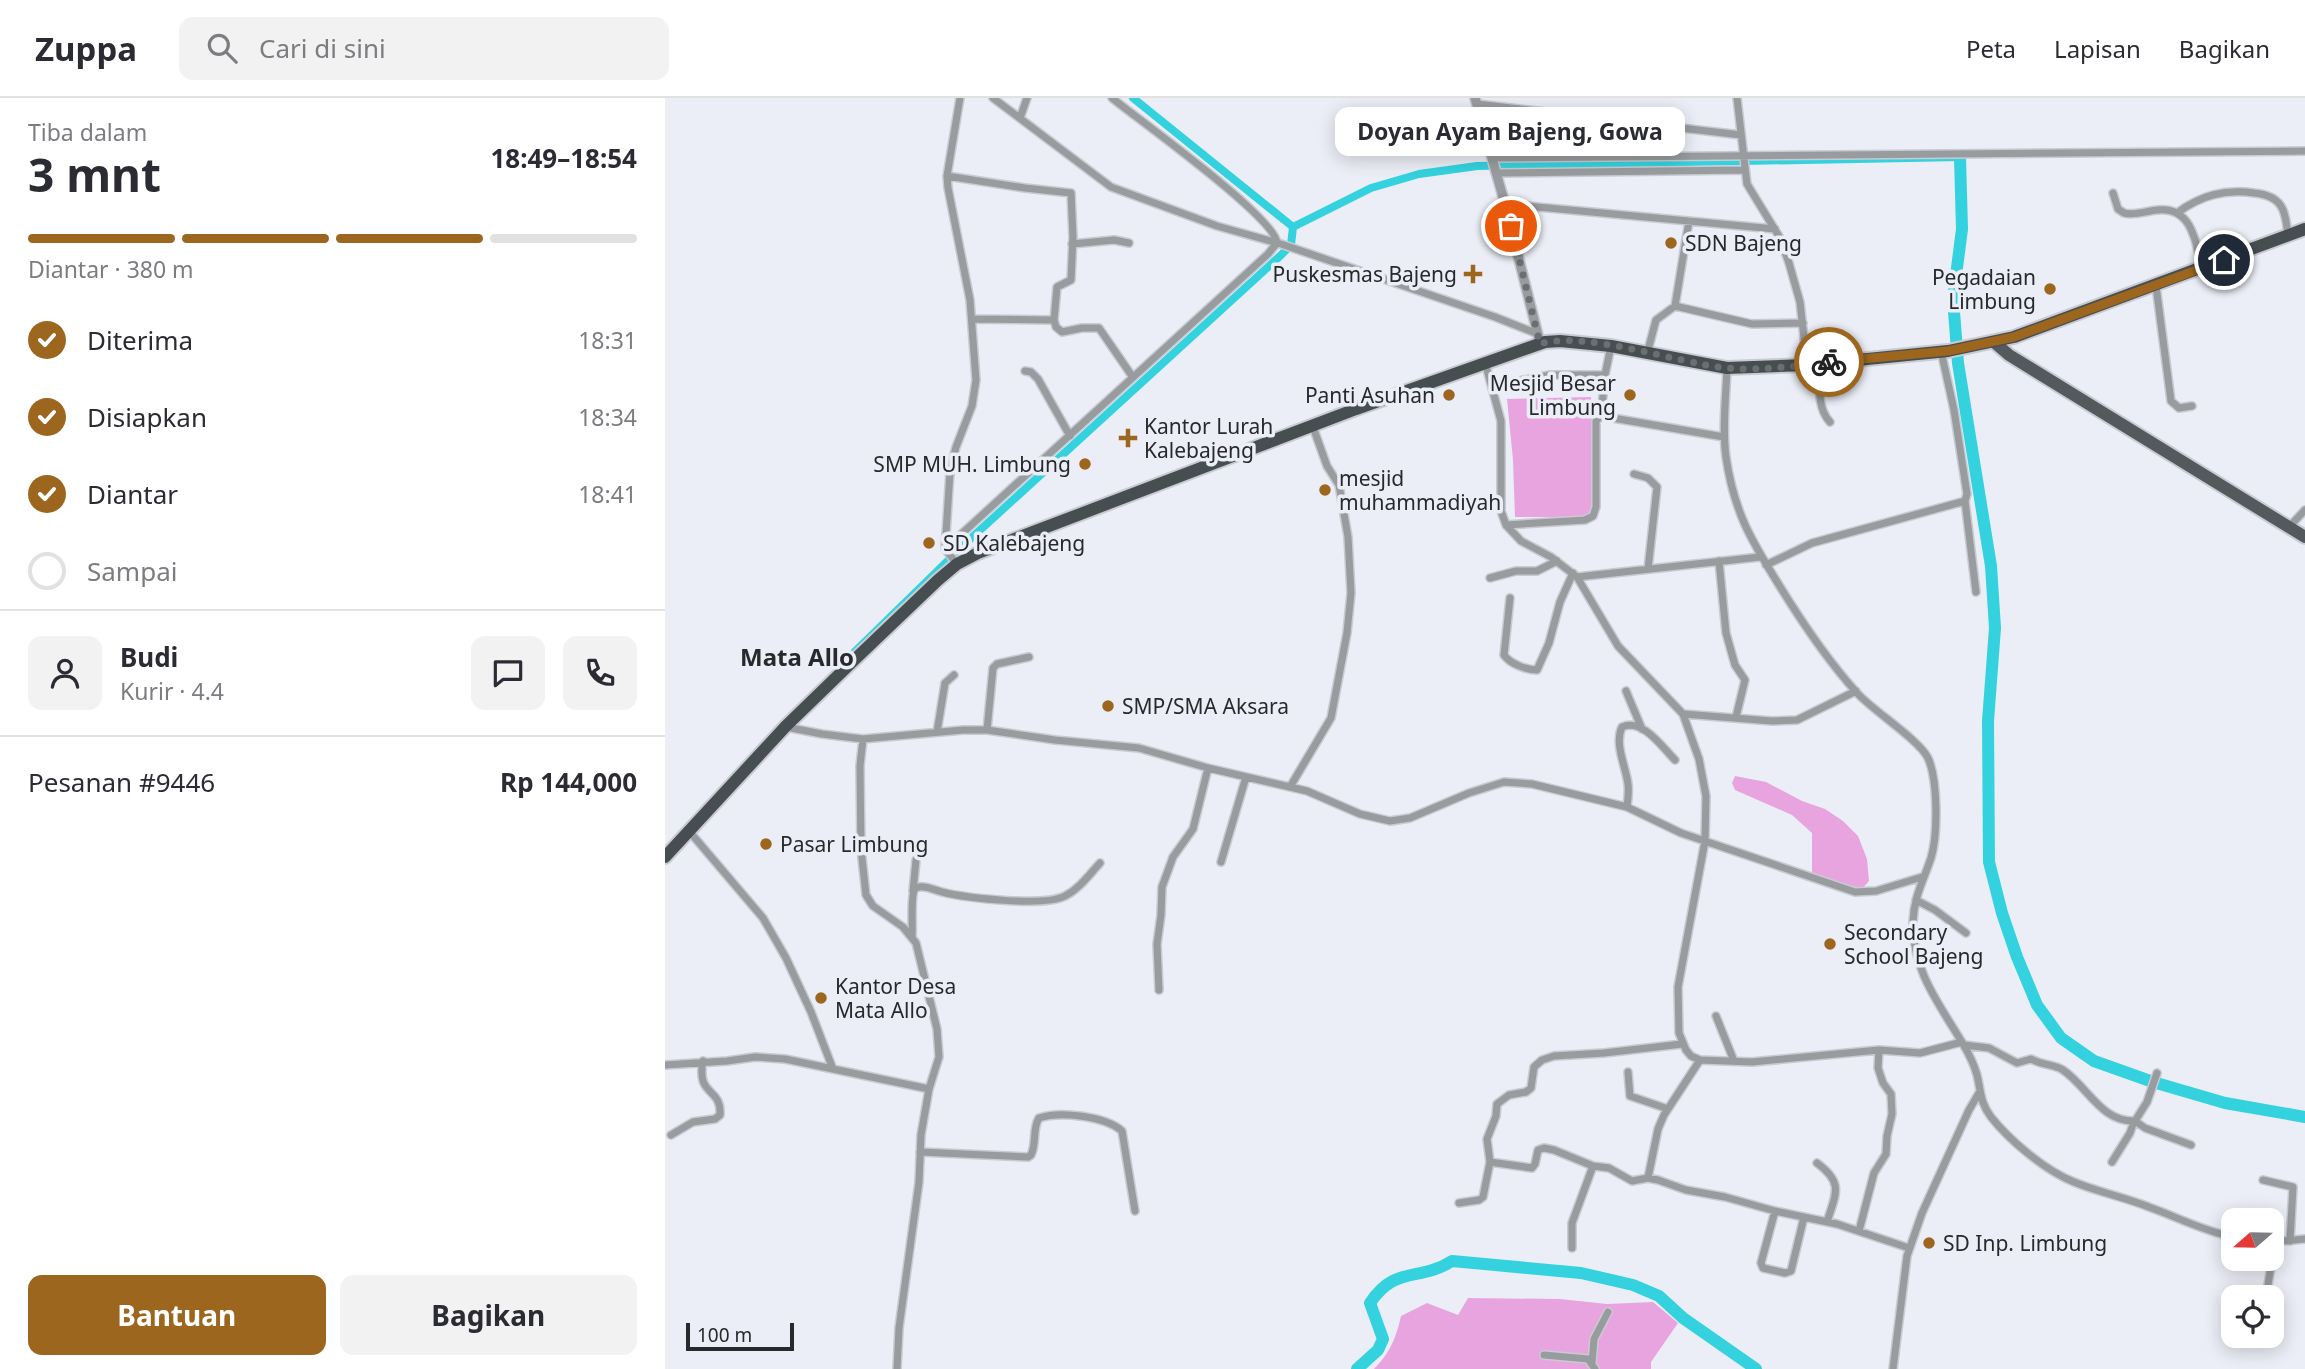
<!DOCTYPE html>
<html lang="id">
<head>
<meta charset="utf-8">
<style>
	:root { --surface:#fff; --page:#f2f2f3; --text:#2b2b33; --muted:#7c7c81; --line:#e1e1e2; --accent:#9c661f }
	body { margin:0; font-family:"Noto Sans",sans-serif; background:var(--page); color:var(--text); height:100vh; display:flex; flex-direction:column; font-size:26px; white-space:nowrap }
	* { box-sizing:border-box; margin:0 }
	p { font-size:23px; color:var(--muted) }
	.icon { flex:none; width:38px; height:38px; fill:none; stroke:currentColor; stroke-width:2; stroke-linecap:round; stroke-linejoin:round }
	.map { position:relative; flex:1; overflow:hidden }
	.panel { display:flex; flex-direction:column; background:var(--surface); width:665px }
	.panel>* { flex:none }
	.needle { width:46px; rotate:250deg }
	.controls { position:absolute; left:1556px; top:1110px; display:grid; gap:14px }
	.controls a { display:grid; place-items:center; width:63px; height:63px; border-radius:14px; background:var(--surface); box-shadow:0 4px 18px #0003; font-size:35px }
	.scale { position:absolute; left:21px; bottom:18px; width:108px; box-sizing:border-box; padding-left:7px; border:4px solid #28292c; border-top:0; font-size:19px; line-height:24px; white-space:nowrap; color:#28292c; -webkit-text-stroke:5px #ebeef6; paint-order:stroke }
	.pin { position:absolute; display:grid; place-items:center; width:60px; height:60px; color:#fff; margin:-30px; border:4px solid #fff; border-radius:50%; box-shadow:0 2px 7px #0007 }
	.courier { position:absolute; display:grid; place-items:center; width:70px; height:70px; margin:-35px; border:5px solid #9c661f; border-radius:50%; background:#fff; color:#222; box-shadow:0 2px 9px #0007 }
	.bubble { position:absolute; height:49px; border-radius:14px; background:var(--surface); box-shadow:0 4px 18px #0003; font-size:23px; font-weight:700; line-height:49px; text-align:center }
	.head em { font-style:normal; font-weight:700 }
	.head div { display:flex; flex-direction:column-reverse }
	.head { display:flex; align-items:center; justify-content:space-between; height:119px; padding:0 28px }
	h1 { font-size:46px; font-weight:700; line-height:52px }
	.bar { display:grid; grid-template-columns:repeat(4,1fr); gap:10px 7px; align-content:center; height:84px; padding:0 28px }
	.bar i { height:9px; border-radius:5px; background:var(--line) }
	.bar .active { background:var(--accent) }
	.bar p { grid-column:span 4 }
	.line { display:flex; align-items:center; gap:18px; padding:0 28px; border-top:2px solid var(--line) }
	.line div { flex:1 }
	.round { display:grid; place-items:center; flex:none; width:74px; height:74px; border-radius:14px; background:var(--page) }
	ol { padding:0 28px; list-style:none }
	li { display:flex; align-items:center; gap:21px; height:77px }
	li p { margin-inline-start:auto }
	li .icon { padding:7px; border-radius:50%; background:var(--accent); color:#fff; stroke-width:4 }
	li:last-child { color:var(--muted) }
	li i { width:38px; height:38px; border:4px solid var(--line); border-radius:50% }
	.action { display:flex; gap:14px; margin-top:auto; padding:14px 28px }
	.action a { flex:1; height:80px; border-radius:14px; background:var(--accent); color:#fff; font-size:28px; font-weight:700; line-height:80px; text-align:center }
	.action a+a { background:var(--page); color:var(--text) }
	header { display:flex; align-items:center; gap:42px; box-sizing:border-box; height:98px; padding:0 35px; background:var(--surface); border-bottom:2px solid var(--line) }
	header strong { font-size:33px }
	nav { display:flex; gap:38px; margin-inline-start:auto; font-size:24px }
	.search { width:490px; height:63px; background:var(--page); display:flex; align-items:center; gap:18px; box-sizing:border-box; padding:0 24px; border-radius:14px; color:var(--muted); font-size:26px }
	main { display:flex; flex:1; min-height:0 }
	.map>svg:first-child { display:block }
</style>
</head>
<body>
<header>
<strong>Zuppa</strong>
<div class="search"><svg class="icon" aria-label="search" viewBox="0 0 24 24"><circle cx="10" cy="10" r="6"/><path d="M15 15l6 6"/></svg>Cari di sini</div>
<nav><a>Peta</a><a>Lapisan</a><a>Bagikan</a></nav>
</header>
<main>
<section class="panel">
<div class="head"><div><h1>3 mnt</h1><p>Tiba dalam</p></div><em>18:49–18:54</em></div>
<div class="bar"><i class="active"></i><i class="active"></i><i class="active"></i><i></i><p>Diantar · 380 m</p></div>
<ol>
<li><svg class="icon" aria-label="check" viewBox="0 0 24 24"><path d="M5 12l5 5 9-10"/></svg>Diterima<p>18:31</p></li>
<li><svg class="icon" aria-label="check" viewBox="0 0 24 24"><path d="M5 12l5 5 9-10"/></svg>Disiapkan<p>18:34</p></li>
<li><svg class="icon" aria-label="check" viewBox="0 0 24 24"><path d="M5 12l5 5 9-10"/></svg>Diantar<p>18:41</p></li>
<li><i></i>Sampai</li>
</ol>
<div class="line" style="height:126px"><a class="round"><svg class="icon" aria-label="person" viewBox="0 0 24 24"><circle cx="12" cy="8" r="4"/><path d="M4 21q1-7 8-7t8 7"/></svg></a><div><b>Budi</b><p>Kurir · 4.4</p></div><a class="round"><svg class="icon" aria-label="chat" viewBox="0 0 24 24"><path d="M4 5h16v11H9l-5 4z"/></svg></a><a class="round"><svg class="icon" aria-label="phone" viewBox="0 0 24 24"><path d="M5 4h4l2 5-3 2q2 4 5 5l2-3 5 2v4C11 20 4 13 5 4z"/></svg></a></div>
<div class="line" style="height:91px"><div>Pesanan #9446</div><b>Rp 144,000</b></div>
<div class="action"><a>Bantuan</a><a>Bagikan</a></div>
</section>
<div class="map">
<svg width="1640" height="1271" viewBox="0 0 1640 1271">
	<rect width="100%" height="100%" fill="#ebeef6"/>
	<path fill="#e8a4de" d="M926,299L930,419H850L848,362L842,301Z
		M1070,678L1101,684L1137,703L1160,711L1178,723L1193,738L1202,761L1204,783L1198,790L1165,785L1147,778V735L1127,717L1070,692L1067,685Z
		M803,1200L895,1201L942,1206L988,1204L1013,1225L986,1264V1271H709C725,1255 731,1240 736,1218L762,1205L793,1217Z"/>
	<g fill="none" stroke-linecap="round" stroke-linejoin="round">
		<path stroke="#33d2de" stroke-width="8" d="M468,0L628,129
			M628,129L706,90L754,76L812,68L1296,59
			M173,570L302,444L615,158L626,147L628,129"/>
		<path stroke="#33d2de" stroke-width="12" d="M1295,59L1297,131L1288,201L1293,265L1326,468L1330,530L1323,623L1324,764L1337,815L1352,859L1372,907L1396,940L1429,963L1488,984L1560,1005L1640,1019
			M692,1271L713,1252L718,1241L705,1205C730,1167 754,1184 787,1163L916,1175L968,1187L994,1198L1018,1220L1091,1271"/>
		<defs>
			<path id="minor" d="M328,0L446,89L552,128L616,146L830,219L873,236
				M1072,0L1082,86L1115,140L1124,165L1135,204L1142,267
				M812,6L1076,37
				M355,20L362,0
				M827,60L1640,53
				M832,75L1079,72
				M282,78L360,90L406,95L408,139L406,182L392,189L389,222
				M1448,95L1453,111L1459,115C1470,118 1481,113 1492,112C1527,108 1531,144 1537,170
				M840,106L1110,131
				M1512,115C1536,97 1560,91 1589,95C1600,96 1612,100 1617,110C1621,117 1622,129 1623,137
				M407,146L449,142L464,145
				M1491,188L1506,303L1514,310L1527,308
				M1010,208L1087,226L1138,225
				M307,221L389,222L391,229L397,234L417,230H434L467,278
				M982,256L991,222L1010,208L1024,123
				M820,264L836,323V413L841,427L856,443L886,459L912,479L953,548L1018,616L1034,661L1041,698L1040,743L1013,889L1014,935L1021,952L1026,958L1035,962L1087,964L1214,952L1255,955L1297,944
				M1155,265C1155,285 1151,309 1165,324
				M1062,270C1061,299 1057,330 1061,359C1069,414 1086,442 1114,487C1138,526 1162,562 1193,596C1210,614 1254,642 1263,660C1273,682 1273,737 1266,760C1258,784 1249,798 1248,824C1247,873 1275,907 1298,946C1304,956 1309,966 1312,977C1316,993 1315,1005 1326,1019C1345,1043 1381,1073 1409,1084C1433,1094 1459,1099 1484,1109C1512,1119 1538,1133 1568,1139
				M360,273L366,274L373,281L405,338
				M828,288L885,277H940
				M936,318L940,277L946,248
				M969,376L983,380L992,389L983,471
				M1300,403L1311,494
				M841,427L920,422L928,418L931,409V323L936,318L1059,339
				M1624,429L1640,412
				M280,451L603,156L612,145C610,119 474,22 447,0
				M1054,463L1061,535L1070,567L1080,582L1071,619
				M292,466L280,451L285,374L291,349L307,308L311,282L305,202L283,90L282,78L295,0
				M1101,467L1147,445L1300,403L1302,396L1289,312L1276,253
				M912,479L1095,459
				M825,480L851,473H872L892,463
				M845,500L839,557C845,566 862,572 872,572L884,545L895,504L908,475
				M961,593L977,631
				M1018,616L1107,623L1132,622L1191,593
				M121,629L157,636L198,641L298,632H322L390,642L474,650L543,670L642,693L695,716L725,723L745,720L804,695L839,684L867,686L962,709L1016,735L1190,794L1211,793L1257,779
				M322,632L328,570L332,566L364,559
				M272,634L280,585L289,577
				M198,641L195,668L196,751L201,797L208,808L238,829L251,845L272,931L274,959L264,991L256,1037L254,1084L234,1230L232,1271
				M625,689L666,620L682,535L686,495L683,439L674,387L662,368L648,329
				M962,709C963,701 964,693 963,686C961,669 949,646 957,629C978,620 997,649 1010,662
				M24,733L98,820L121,860L146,914L168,971
				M556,764L581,679
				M248,793L251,762
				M1251,802L1270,812L1301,835
				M247,838C248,829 245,794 251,790C257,786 270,792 277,794C301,800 379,809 400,798C414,791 424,777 435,765
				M494,892L492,846L496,817L497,789L508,759L528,731L543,670
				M1051,918L1069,963
				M1299,947L1324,950L1352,965L1366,961C1379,968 1389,966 1398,972C1423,989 1436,1024 1470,1023L1482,1004L1492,975
				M0,967L62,963L90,959L120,961L264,991
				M963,974L965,998L1003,1011
				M1470,1023L1480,1030L1526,1047
				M6,1037L28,1024L50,1021L55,1017C57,989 31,999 38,963
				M255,1054L363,1059L366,1057C372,1045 367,1031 374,1020C395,1013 440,1018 457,1033L470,1113
				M825,1064L822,1041L831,1018L832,1006L844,997L861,994L866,990L869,969L877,962L889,958L939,955L1017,946
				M1447,1064L1465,1035L1469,1023
				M1152,1065C1179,1085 1171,1095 1162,1124
				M983,1080L993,1031L999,1017L1035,962
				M1598,1082L1628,1089L1625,1143
				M794,1105L814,1102L818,1099L825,1064L867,1070L870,1066L873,1052L879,1050L889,1052L928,1068L944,1070L967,1083L983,1080L993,1082L1021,1092L1060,1099L1110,1113L1172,1126L1244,1150
				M1110,1113L1096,1165L1098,1170L1120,1175L1126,1173L1139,1119
				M1194,1133L1209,1075L1221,1056L1222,1038L1227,1016L1226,996L1218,985L1213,970L1214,952
				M1607,1144L1640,1141
				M907,1150V1125L928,1068
				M1601,1199L1610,1144
				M879,1257L923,1261L930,1271
				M927,1265L929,1241L943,1214
				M1228,1271L1242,1158L1257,1115L1304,1012L1314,995"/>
			<path id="tertiary" d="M810,0L840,106L875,245"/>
			<path id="primary" d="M1329,244L1344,257L1640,439"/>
			<path id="trunk" d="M0,759L121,628L187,564L273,482L292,466L313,455L691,311L880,244L895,243L946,248L1062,270L1142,267L1283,253L1349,239L1640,131"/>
		</defs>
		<use href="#minor" stroke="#c8cbd2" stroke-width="10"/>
		<use href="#tertiary" stroke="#c8cbd2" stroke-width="12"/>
		<use href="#primary" stroke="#c8cbd2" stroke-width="16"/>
		<use href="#trunk" stroke="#c8cbd2" stroke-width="16"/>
		<use href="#minor" stroke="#999c9e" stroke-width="7"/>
		<use href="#tertiary" stroke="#999c9e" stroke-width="9"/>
		<use href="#primary" stroke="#53595c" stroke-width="12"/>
		<use href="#trunk" stroke="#474e51" stroke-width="12"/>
	</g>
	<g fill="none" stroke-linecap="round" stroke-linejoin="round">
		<path stroke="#6c6e73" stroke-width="7" stroke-dasharray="0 12.6" d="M846,128L875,246C919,232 1012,265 1061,270C1095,273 1130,268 1164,264"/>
		<path stroke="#9c661f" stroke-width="9" d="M1164,264L1283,253L1349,239L1559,162"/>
	</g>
	<g fill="#9c661f" stroke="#ebeef6" stroke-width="2.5">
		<circle cx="1006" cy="145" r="7"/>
		<path d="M804.5 165.5h7v7h7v7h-7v7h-7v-7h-7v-7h7z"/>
		<circle cx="1385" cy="191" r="7"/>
		<circle cx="784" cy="297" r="7"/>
		<circle cx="965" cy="297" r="7"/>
		<path d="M459.5 329.5h7v7h7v7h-7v7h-7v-7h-7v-7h7z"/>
		<circle cx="420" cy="366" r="7"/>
		<circle cx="660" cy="392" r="7"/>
		<circle cx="264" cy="445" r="7"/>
		<circle cx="443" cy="608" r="7"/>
		<circle cx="101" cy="746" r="7"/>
		<circle cx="1165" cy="846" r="7"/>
		<circle cx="156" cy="900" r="7"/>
		<circle cx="1264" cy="1145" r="7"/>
	</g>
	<g text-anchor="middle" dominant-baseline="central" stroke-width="7" stroke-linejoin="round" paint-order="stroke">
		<g font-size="21" fill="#28292c" stroke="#ebeef6" text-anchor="start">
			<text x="1020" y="145">SDN Bajeng</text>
			<text x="792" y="176" text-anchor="end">Puskesmas Bajeng</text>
			<text x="1371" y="179" text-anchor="end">Pegadaian<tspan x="1371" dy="24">Limbung</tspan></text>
			<text x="951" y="285" text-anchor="end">Mesjid Besar<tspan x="951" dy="24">Limbung</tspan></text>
			<text x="770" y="297" text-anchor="end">Panti Asuhan</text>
			<text x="479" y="328">Kantor Lurah<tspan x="479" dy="24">Kalebajeng</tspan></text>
			<text x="406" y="366" text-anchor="end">SMP MUH. Limbung</text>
			<text x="674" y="380">mesjid<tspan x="674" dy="24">muhammadiyah</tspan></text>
			<text x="278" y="445">SD Kalebajeng</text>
			<text x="457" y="608">SMP/SMA Aksara</text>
			<text x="115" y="746">Pasar Limbung</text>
			<text x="1179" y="834">Secondary<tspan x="1179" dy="24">School Bajeng</tspan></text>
			<text x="170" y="888">Kantor Desa<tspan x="170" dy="24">Mata Allo</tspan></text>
			<text x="1278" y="1145">SD Inp. Limbung</text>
		</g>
		<g font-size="24" font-weight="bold" fill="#28292c" stroke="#ebeef6">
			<text x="132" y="558">Mata Allo</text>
		</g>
	</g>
</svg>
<div class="controls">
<a><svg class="needle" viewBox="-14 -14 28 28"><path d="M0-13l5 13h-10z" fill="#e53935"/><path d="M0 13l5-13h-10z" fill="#7c7c81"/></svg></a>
<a><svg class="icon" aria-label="locate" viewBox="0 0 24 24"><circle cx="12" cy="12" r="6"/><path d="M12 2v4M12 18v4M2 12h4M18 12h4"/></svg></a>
</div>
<div class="scale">100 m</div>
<div class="pin" style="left:846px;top:128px;background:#ea580c"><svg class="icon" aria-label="bag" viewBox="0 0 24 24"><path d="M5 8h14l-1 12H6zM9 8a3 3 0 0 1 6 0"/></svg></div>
<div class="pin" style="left:1559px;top:162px;background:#1f2937"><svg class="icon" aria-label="home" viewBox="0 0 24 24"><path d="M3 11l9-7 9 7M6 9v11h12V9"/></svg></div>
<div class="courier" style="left:1164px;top:264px"><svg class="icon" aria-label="bike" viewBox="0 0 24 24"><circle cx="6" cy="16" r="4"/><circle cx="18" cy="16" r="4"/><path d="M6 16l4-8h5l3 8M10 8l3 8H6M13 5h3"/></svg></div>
<div class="bubble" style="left:670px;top:9px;width:350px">Doyan Ayam Bajeng, Gowa</div>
</div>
</main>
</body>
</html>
